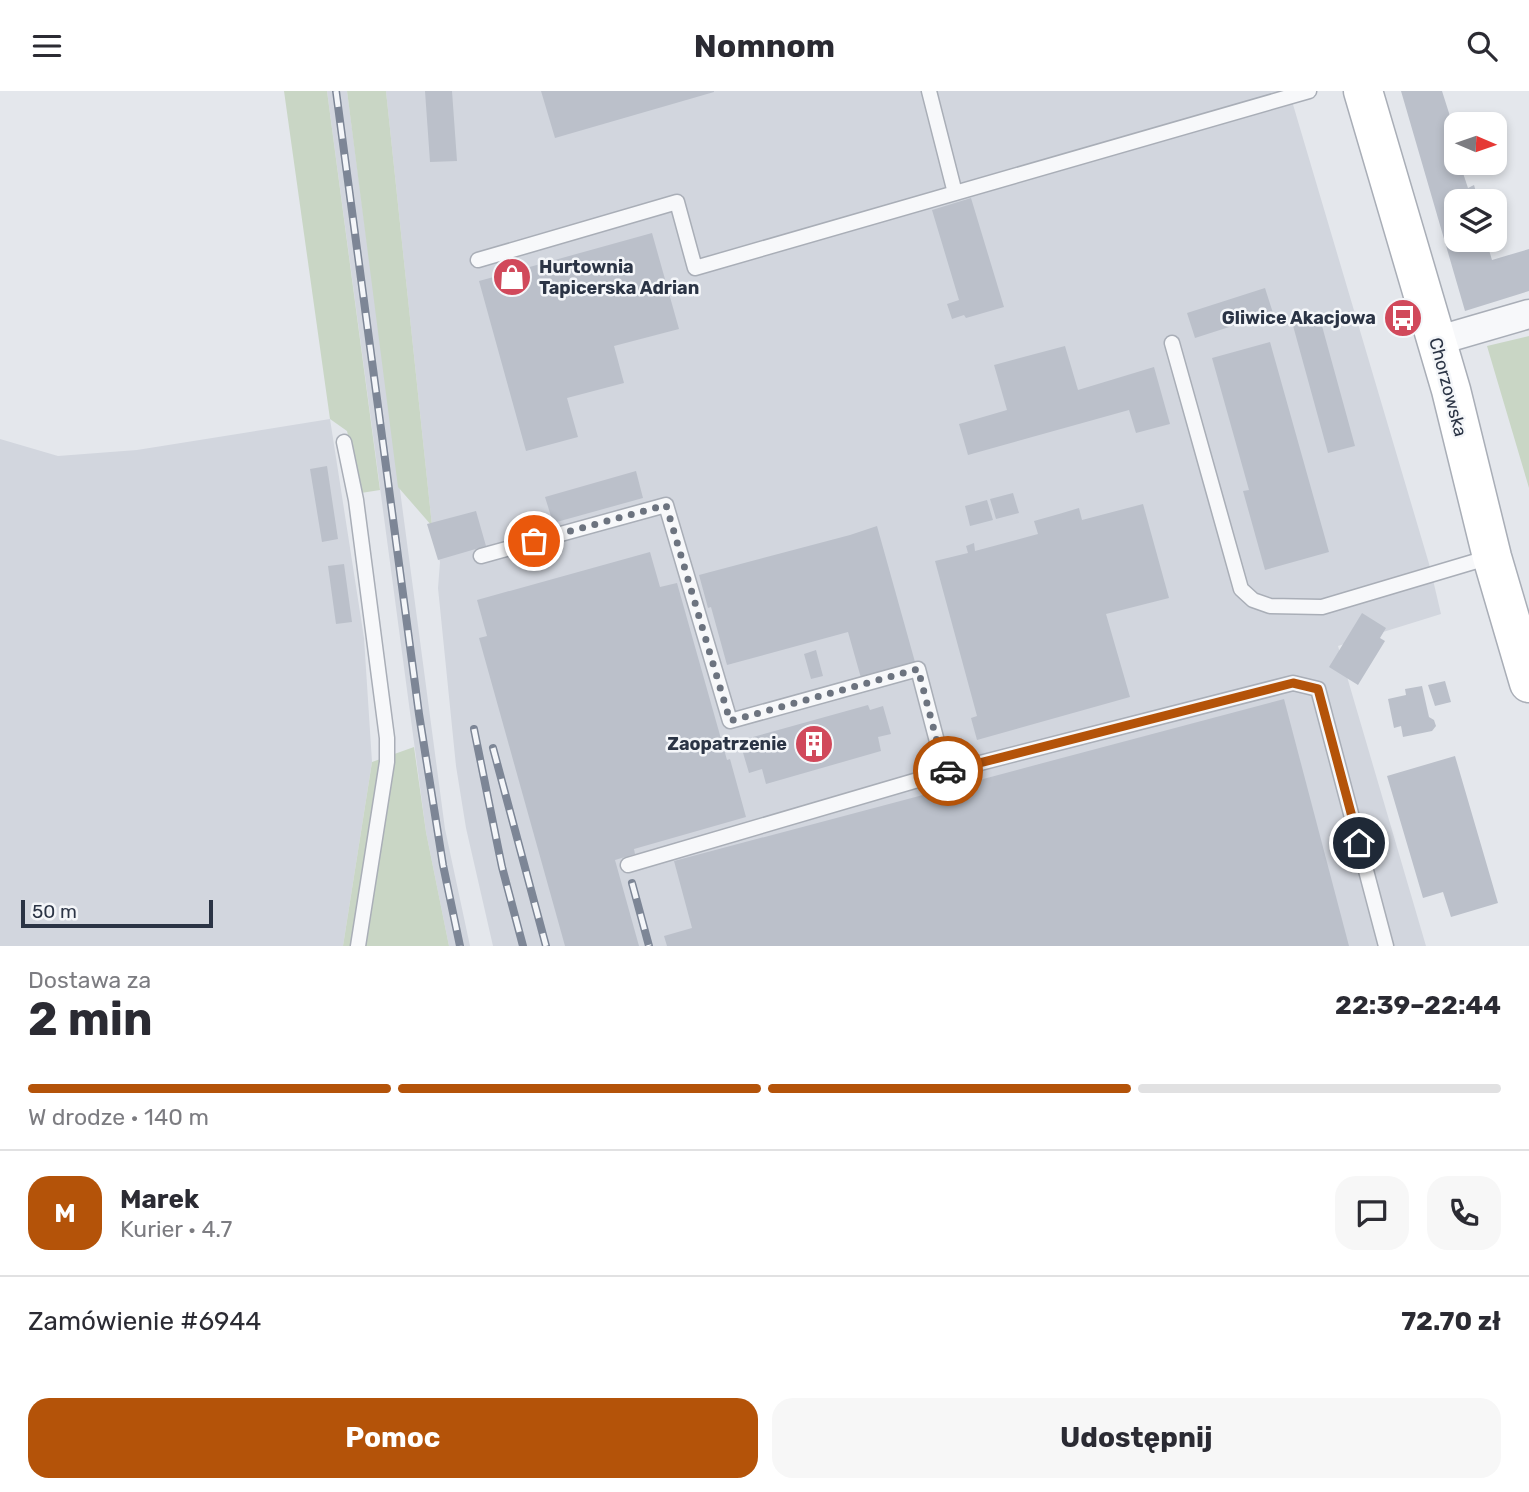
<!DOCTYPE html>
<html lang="pl">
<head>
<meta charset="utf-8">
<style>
	:root { --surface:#fff; --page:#f7f7f7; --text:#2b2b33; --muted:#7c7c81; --line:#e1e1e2; --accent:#b45309 }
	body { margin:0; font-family:Rubik,sans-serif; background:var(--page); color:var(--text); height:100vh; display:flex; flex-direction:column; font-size:26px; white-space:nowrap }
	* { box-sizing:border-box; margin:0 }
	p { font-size:23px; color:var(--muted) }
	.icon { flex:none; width:38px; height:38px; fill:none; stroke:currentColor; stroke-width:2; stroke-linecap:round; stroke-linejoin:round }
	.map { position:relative; height:855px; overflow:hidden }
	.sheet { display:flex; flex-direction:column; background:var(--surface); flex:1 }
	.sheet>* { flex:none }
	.needle { width:46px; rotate:92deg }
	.tools { position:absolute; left:1444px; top:21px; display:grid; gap:14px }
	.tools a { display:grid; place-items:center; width:63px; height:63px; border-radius:14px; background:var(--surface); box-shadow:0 4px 10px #0003; font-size:35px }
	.scale { position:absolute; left:21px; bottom:18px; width:192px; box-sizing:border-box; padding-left:7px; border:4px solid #2b3445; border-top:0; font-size:19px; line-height:24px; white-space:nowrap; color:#2b3445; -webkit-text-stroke:5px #f4f6f9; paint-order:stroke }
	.pin { position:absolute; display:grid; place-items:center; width:60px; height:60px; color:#fff; margin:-30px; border:4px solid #fff; border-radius:50%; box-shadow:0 2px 7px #0007 }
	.courier { position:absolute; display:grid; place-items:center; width:70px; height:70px; margin:-35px; border:5px solid #b45309; border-radius:50%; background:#fff; color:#222; box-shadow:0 2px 9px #0007 }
	.summary em { font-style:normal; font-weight:700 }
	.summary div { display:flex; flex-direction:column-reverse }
	.summary { display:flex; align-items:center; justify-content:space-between; height:119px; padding:0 28px }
	h1 { font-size:46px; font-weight:700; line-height:52px }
	.bar { display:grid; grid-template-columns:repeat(4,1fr); gap:10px 7px; align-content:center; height:84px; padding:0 28px }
	.bar i { height:9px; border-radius:5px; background:var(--line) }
	.bar .active { background:var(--accent) }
	.bar p { grid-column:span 4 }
	.line { display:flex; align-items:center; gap:18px; padding:0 28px; border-top:2px solid var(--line) }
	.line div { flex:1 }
	.round { display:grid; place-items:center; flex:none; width:74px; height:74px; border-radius:21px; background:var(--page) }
	.button { display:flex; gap:14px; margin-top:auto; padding:14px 28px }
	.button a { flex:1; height:80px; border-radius:21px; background:var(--accent); color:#fff; font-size:28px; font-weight:700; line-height:80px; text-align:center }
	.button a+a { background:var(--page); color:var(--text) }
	header { display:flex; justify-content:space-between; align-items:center; height:91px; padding:0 28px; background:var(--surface); font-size:32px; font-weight:700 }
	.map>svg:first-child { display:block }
</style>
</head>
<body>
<header><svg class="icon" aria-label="menu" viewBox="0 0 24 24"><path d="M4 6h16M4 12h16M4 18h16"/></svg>Nomnom<svg class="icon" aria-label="search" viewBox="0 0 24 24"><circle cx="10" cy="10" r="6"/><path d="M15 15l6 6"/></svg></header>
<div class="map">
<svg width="1529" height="855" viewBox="0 0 1529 855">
	<rect width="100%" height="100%" fill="#e4e7ec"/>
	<path fill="#d2d6de" d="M327,0H347L445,738L470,855H449L426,741Z
		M386,0H1289L1430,476L1441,523L1338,555L1426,855H493L466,737L456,675L438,497L440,471L432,435Z
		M330,328L364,547L372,671L343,855H0V348L58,365L137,359Z"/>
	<path fill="#c9d6c5" d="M284,0H327L380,399L361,402L347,340L330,328Z
		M347,0H386L432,435L398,396Z
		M1529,245V397L1487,255Z
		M414,656L426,741L449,855H343L372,671Z"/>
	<path fill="#bbc0ca" d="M425,0H452L457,70L430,71Z
		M541,0H714V1L555,47Z
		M1401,0H1442L1456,44L1454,51L1456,72H1463L1464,77L1462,79L1468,97L1474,94L1476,101L1472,102L1474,110H1456V149H1486L1492,169L1529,158V200L1465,220Z
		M971,107L1004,216L966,227L964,224L952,228L947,213L959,209L932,119Z
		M652,142L679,238L614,255L624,292L567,307L578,346L526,360L479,190Z
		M1265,197L1273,222L1195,247L1187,222Z
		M1319,224L1355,355L1328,362L1292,231Z
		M1270,251L1329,461L1265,479L1243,400L1249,399L1212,267Z
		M1065,255L1078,299L1154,276L1170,333L1136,342L1129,319L968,364L959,333L1007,319L994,274Z
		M327,375L338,448L322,451L310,378Z
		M636,380L643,407L553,432L545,406Z
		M1013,402L1019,422L996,428L990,408Z
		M987,409L993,429L970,435L965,415Z
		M1143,413L1169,507L1106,523L1130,606L977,649L971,627L977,625L935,470L968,462L966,455L974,452L975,460L1038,443L1034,430L1059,423L1079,417L1082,429Z
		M476,420L486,455L438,469L427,433Z
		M877,435L915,571L861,587L848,541L727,574L711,516L708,517L699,484L850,444Z
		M650,461L660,496L677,492L727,669L730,668L746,726L634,758L635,763L615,769L639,855H565L479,547L487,545L477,509Z
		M344,473L352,531L336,533L328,475Z
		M1362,522L1386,537L1380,547L1385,550L1358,594L1329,576Z
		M816,559L823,585L811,588L804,563Z
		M1445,590L1451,611L1435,615L1428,594Z
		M1422,595L1429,626L1434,629L1436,635L1432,640L1403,646L1401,635L1394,637L1388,608L1406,604L1405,598Z
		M1284,608L1349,855H667L664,845L692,837L674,770Z
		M868,614L870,619L883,615L891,643L878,646L881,660L766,693L762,678L749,682L741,655L754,651L753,646Z
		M1455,665L1498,812L1451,826L1443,801L1423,807L1387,685Z"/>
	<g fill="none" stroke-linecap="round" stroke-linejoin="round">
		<defs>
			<path id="service" d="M929,0L955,102
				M478,169L677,111L695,177L1309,0
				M1172,252L1241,498L1253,509L1270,515L1322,516L1490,466
				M344,351L356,409L387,647V671L358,855
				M481,465L666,414L730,630L918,578L945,681L1293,592L1318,598L1386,855
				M628,774L945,681"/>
			<path id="minor" d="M1436,250L1529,223"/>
			<path id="secondary" d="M1363,0L1451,299L1492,466L1529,592"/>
		</defs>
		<use href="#service" stroke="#a9aeb7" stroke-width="17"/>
		<use href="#minor" stroke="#a9aeb7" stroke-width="31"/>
		<use href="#secondary" stroke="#a9aeb7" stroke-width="41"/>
		<use href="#service" stroke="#f7f8fa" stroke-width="14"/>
		<use href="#minor" stroke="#f7f8fa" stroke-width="28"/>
		<use href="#secondary" stroke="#fff" stroke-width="38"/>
		<defs>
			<path id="rail" d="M336,0L419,623L443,774L460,855
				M474,638L502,776L523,855
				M493,657L546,855
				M632,792L649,855"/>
		</defs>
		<use href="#rail" stroke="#7d8696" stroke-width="8"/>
		<use href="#rail" stroke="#f4f6f9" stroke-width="5" stroke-dasharray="16" stroke-linecap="butt"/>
	</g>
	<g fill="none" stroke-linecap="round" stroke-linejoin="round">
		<path stroke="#6c737f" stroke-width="7" stroke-dasharray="0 12.6" d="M534,450L666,414L730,630L918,578L945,681L948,680"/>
		<path stroke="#b45309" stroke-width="9" d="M948,680L1293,592L1318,598L1359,752"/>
	</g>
	<defs>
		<symbol id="shop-disc" viewBox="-11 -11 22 22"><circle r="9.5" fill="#d1495b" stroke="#f4f6f9"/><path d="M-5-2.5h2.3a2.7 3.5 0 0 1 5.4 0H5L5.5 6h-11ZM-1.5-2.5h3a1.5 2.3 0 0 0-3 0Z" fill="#fff"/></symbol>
		<symbol id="bus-disc" viewBox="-11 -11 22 22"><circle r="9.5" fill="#d1495b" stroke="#f4f6f9"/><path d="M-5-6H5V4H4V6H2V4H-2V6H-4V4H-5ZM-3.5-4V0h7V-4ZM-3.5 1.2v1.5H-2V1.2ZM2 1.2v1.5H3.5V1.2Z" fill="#fff"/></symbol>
		<symbol id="building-disc" viewBox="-11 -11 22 22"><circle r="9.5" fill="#d1495b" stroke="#f4f6f9"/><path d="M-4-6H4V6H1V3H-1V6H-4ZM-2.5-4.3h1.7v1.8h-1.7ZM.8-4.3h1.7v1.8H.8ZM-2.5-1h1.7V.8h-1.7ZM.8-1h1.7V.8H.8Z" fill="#fff"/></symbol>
	</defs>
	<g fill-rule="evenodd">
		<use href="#shop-disc" x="490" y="164" width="44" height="44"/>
		<use href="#bus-disc" x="1381" y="205" width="44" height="44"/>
		<use href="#building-disc" x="792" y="631" width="44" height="44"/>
	</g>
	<g text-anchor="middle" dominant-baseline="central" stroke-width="5" stroke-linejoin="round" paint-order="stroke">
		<g font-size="18" font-weight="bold" fill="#2b3445" stroke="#f4f6f9" text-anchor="end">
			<text x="539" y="176" text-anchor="start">Hurtownia<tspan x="539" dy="21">Tapicerska Adrian</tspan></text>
			<text x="1376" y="227">Gliwice Akacjowa</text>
			<text x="787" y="653">Zaopatrzenie</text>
		</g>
		<g font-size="18" fill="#2b3445" stroke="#f4f6f9">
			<text transform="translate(1448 296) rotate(75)">Chorzowska</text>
		</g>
	</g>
</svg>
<div class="tools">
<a><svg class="needle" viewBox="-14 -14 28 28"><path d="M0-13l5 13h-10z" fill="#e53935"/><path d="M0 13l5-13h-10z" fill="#7c7c81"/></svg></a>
<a><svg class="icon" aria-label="layers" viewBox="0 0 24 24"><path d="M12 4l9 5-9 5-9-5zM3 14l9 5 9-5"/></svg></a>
</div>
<div class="scale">50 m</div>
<div class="pin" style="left:534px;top:450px;background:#ea580c"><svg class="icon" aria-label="bag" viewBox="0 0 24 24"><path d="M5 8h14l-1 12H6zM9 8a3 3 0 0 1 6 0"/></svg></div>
<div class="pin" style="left:1359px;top:752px;background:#1f2937"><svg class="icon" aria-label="home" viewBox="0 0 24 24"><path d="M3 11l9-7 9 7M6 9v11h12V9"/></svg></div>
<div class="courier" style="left:948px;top:680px"><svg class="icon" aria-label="car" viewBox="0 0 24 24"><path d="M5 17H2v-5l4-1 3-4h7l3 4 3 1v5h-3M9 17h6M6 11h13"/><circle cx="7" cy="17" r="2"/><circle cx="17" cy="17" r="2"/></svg></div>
</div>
<section class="sheet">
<div class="summary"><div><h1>2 min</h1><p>Dostawa za</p></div><em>22:39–22:44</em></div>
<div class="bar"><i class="active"></i><i class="active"></i><i class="active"></i><i></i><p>W drodze · 140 m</p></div>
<div class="line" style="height:126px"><b class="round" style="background:var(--accent);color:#fff">M</b><div><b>Marek</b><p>Kurier · 4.7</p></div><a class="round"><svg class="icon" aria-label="chat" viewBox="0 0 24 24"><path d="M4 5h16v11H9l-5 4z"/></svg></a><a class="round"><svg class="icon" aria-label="phone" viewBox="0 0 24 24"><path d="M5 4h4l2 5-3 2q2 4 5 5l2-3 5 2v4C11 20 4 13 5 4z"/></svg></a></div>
<div class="line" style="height:91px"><div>Zamówienie #6944</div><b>72.70 zł</b></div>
<div class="button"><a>Pomoc</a><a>Udostępnij</a></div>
</section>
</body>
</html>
